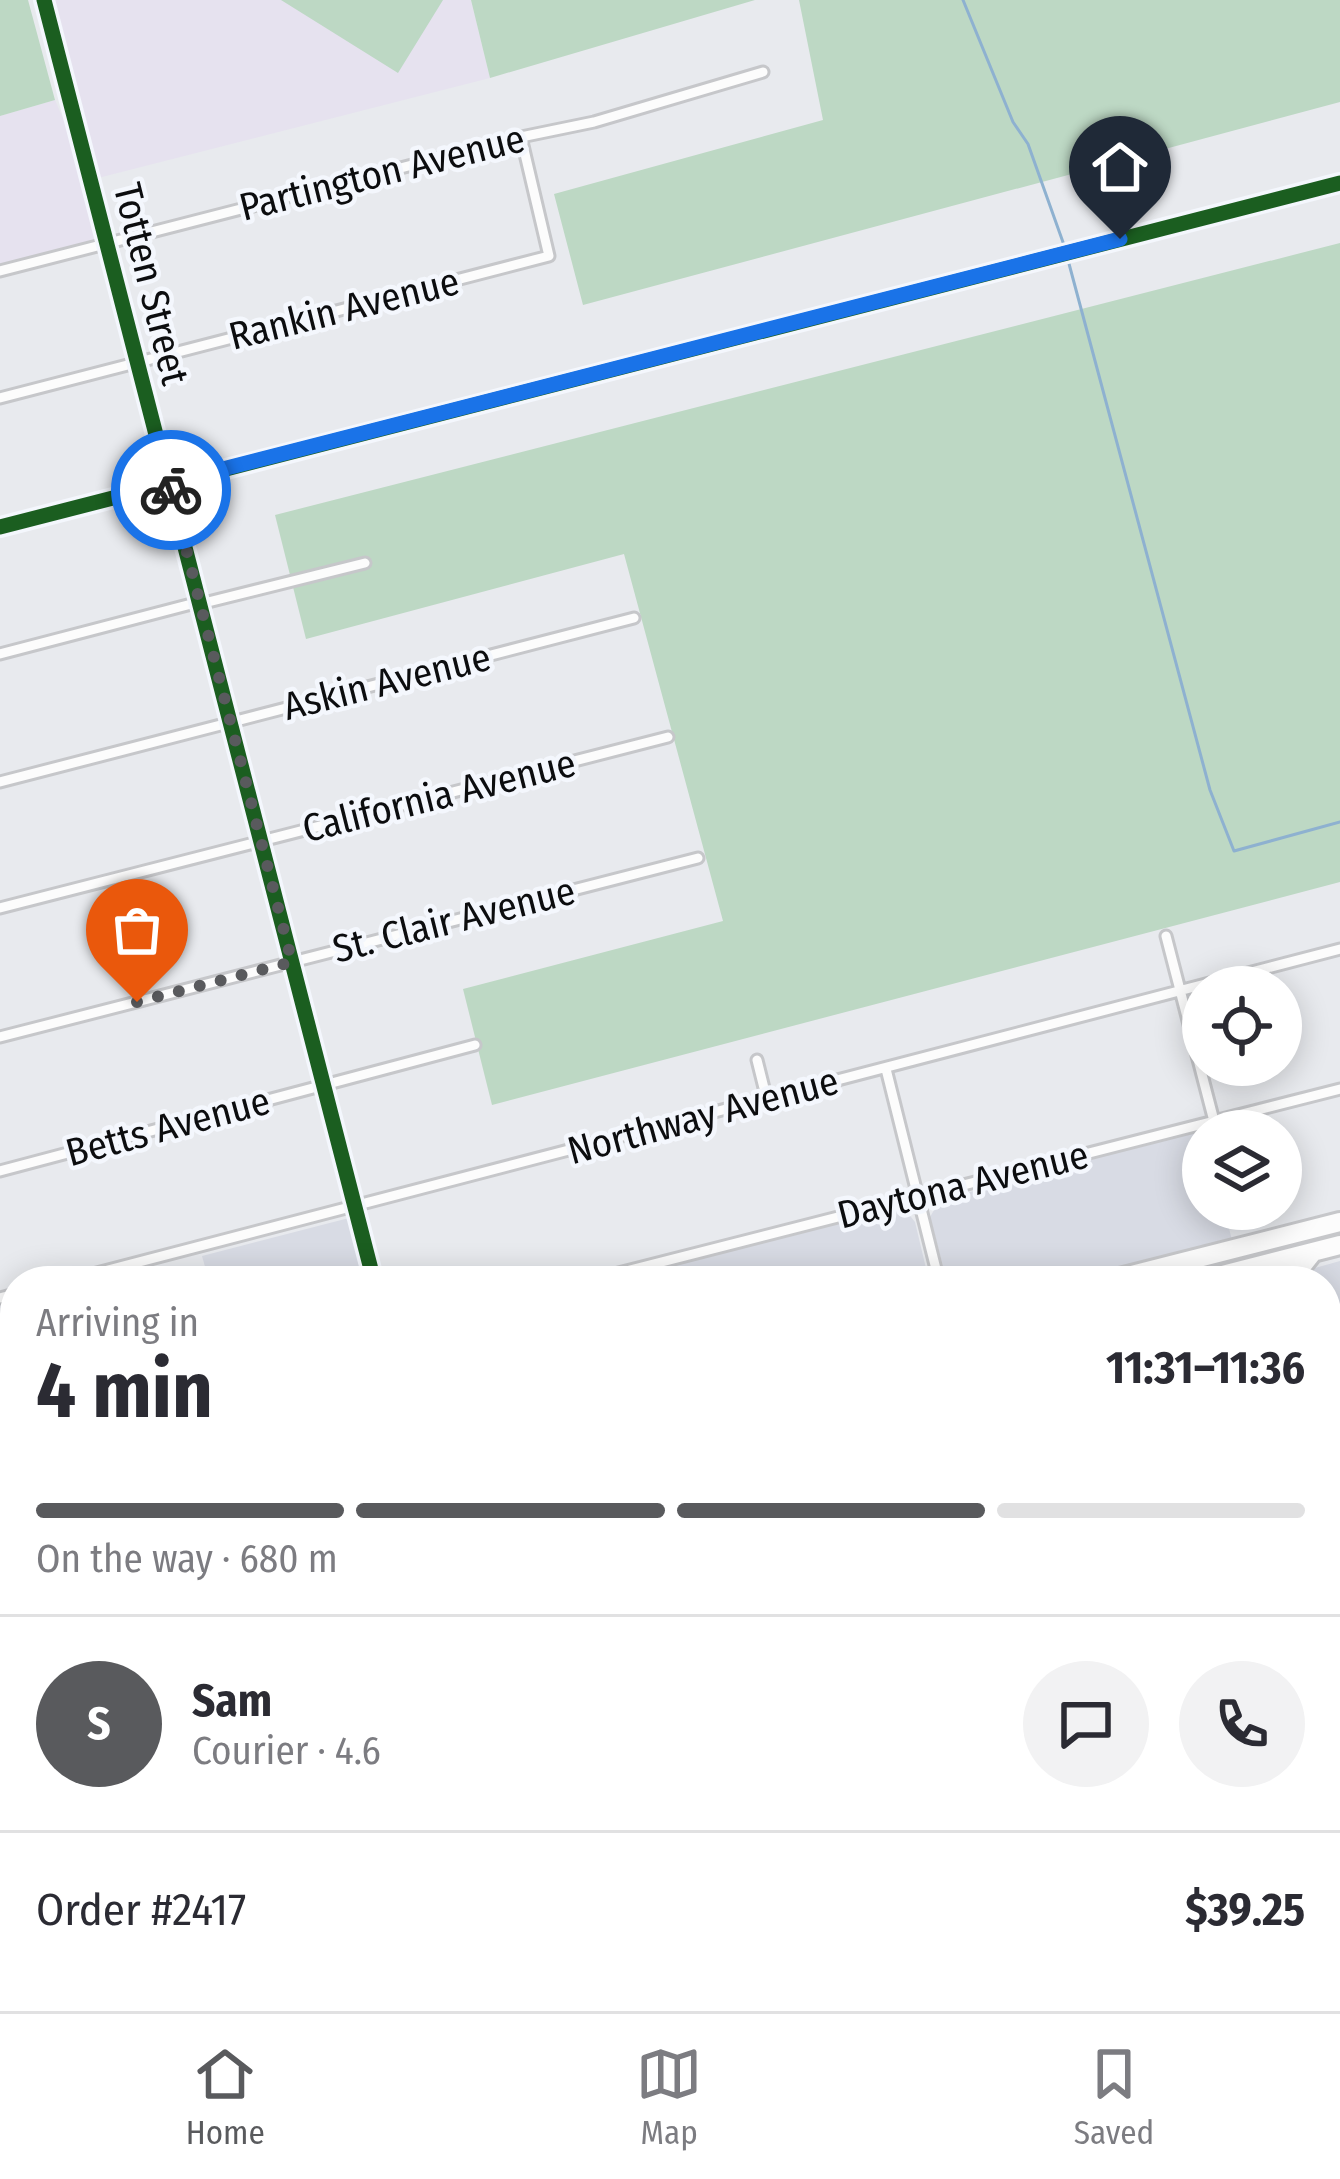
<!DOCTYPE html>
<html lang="en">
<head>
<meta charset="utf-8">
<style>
	:root { --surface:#fff; --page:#f2f2f3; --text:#2b2b33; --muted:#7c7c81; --line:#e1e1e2; --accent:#595a5d }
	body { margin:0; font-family:"Fira Sans Condensed",sans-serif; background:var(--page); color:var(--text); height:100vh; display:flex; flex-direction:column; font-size:45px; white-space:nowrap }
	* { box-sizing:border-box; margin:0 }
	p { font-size:39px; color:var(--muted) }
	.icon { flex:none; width:66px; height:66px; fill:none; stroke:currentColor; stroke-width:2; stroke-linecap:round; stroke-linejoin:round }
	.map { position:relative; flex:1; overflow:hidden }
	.details { position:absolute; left:0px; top:1266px; width:1341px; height:747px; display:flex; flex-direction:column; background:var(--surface); border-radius:48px 48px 0 0; box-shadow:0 6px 30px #0003 }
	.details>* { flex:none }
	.fabs { position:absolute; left:1182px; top:966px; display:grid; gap:24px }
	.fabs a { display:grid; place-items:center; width:120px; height:120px; border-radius:50%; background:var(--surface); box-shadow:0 6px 30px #0003; font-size:60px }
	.pin { position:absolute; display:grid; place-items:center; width:102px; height:102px; color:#fff; margin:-123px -51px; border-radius:50% 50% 50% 0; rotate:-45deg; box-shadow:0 0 12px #0007 }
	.pin .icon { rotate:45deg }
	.courier { position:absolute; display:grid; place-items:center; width:120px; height:120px; margin:-60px; border:9px solid #1a73e8; border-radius:50%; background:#fff; color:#222; box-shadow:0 3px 15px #0007 }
	.summary em { font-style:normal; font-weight:700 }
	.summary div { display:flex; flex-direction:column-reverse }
	.summary { display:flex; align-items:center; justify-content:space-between; height:204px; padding:0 36px }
	h1 { font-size:78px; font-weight:700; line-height:90px }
	.bar { display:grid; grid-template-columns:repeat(4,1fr); gap:18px 12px; align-content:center; height:144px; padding:0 36px }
	.bar i { height:15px; border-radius:9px; background:var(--line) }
	.bar .selected { background:var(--accent) }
	.bar p { grid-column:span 4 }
	.line { display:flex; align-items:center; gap:30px; padding:0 36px; border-top:3px solid var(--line) }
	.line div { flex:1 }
	.round { display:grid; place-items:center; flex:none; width:126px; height:126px; border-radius:63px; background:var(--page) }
	.dock { display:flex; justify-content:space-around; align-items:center; height:168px; border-top:3px solid var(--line); background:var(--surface); font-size:33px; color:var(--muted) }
	.dock a { display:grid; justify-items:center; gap:6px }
	.dock .selected { color:var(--accent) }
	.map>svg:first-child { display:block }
</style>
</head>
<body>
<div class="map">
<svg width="1340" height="2011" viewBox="0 0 1340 2011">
	<rect width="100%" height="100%" fill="#e8eaee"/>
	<path fill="#d8dbe4" d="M1203,1129V1209H1224L1233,1244L1088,1281H947L930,1217L940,1200Z
		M893,1209L907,1212L915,1222L929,1281H610Z
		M349,1218L365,1281H209L202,1256Z
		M1340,1261V1872L1326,1868V1506L1333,1503L1326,1477V1281H1299L1315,1268Z
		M15,1301V1531L0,1534V1305Z
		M15,1577V1737L0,1748V1581Z"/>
	<path fill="#e6e2ef" d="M51,0H471L490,78L98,178Z
		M55,100L69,132L97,240L0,266V116Z
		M574,1998H797L790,2011H566Z"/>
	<path fill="#bdd8c4" d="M0,0H28L55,100L0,116Z
		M281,0H443L398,73Z
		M471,0H755L490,78Z
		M799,0H1340V102L583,305L554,194L823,120Z
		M1340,243V882L492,1105L463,989L723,921L624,554L306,639L275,515Z
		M983,1998H1276L1269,2011H976Z"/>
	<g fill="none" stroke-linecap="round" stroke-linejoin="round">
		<path stroke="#8eb1d0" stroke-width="3" d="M963,0L1013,122L1028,144L1064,245
			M1068,260L1210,790L1234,851L1340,822"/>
		<defs>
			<path id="street" d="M44,0L374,1281
				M0,271L521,137L594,122L763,72
				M0,398L549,256L521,137
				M0,527L1340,183
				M200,604L365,563
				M0,654L199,602
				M0,782L634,618
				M0,908L668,737
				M1166,936L1214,1121
				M0,1037L698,858
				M757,1060L767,1100
				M886,1069L939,1281
				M0,1171L475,1045
				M66,1281L1340,949
				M587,1281L1340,1089
				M0,1298L15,1294
				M1326,1510L1340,1507
				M1326,1647L1340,1651
				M0,1817L15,1806
				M0,1838L15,1827
				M0,1935L15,1949
				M0,1956L15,1971
				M43,1998L56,2011
				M60,1998L72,2011
				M369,1998L392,2011
				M866,1998L889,2011
				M79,2011L87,1998
				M553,2011L560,1998
				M896,2011L903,1998"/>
			<path id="secondary" d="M1326,1868L1340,1872
				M206,2011L213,1998"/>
			<path id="highway" d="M1108,1281L1340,1222
				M1199,1281L1340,1245
				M1290,1281L1313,1252
				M0,1545L15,1541
				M0,1569L15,1566"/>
		</defs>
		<use href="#street" stroke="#c6c7ca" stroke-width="15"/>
		<use href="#secondary" stroke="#c6c7ca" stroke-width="20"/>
		<use href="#highway" stroke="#c6c7ca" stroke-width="24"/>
		<use href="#street" stroke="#fcfcfc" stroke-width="9"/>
		<use href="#secondary" stroke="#fcfcfc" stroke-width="14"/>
		<use href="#highway" stroke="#fcfcfc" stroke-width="18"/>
		<defs>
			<path id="cycleway" d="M44,0L374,1281
				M0,527L1340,183"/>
		</defs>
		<use href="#cycleway" stroke="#f4f7fd" stroke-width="22"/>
		<use href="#cycleway" stroke="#1b5e20" stroke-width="15"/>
	</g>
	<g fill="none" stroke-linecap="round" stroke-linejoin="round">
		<path stroke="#595a5d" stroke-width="12" stroke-dasharray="0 21.6" d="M137,1002L292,962L171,490"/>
		<path stroke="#1a73e8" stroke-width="15" d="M171,490L169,483L180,480L1120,239"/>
	</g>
	<g text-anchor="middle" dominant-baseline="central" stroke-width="9" stroke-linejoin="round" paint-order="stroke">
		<g font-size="39" fill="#0c0d0f" stroke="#f4f7fd">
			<text transform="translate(382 173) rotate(-14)">Partington Avenue</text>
			<text transform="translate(151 284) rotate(76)">Totten Street</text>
			<text transform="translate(344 309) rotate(-14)">Rankin Avenue</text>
			<text transform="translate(387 682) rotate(-14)">Askin Avenue</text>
			<text transform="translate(439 796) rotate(-14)">California Avenue</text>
			<text transform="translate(454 920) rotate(-14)">St. Clair Avenue</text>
			<text transform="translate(703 1116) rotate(-15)">Northway Avenue</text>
			<text transform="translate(168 1127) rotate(-15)">Betts Avenue</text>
			<text transform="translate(963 1185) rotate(-14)">Daytona Avenue</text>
		</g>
	</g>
</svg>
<div class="fabs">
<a><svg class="icon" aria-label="locate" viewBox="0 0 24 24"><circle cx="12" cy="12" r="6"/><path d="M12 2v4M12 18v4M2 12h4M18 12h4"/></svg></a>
<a><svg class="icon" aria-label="layers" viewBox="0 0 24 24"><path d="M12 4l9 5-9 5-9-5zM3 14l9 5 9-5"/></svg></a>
</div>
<div class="pin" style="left:137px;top:1002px;background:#ea580c"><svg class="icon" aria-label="bag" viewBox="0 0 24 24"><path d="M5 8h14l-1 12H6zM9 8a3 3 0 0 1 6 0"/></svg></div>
<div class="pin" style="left:1120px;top:239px;background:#1f2937"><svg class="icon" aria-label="home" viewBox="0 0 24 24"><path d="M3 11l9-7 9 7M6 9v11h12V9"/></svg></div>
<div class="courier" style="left:171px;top:490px"><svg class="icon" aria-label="bike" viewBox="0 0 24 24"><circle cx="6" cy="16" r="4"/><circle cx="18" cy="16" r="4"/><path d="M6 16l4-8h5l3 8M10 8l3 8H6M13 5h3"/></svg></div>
<section class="details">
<div class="summary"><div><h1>4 min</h1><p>Arriving in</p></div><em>11:31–11:36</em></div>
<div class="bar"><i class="selected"></i><i class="selected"></i><i class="selected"></i><i></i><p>On the way · 680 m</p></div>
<div class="line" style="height:216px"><b class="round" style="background:var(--accent);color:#fff">S</b><div><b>Sam</b><p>Courier · 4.6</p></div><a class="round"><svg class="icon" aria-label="chat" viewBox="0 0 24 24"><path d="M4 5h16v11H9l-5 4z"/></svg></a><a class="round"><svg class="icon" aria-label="phone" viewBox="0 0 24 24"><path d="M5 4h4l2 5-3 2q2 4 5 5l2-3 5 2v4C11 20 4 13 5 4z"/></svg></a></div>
<div class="line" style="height:156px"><div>Order #2417</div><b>$39.25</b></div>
</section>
</div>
<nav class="dock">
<a class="selected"><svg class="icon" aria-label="home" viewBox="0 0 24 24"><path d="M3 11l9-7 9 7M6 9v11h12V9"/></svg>Home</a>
<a><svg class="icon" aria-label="map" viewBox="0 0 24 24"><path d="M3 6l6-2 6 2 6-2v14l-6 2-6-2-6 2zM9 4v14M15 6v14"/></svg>Map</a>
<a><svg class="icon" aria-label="saved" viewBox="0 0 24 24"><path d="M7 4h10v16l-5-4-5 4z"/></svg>Saved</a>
</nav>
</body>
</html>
